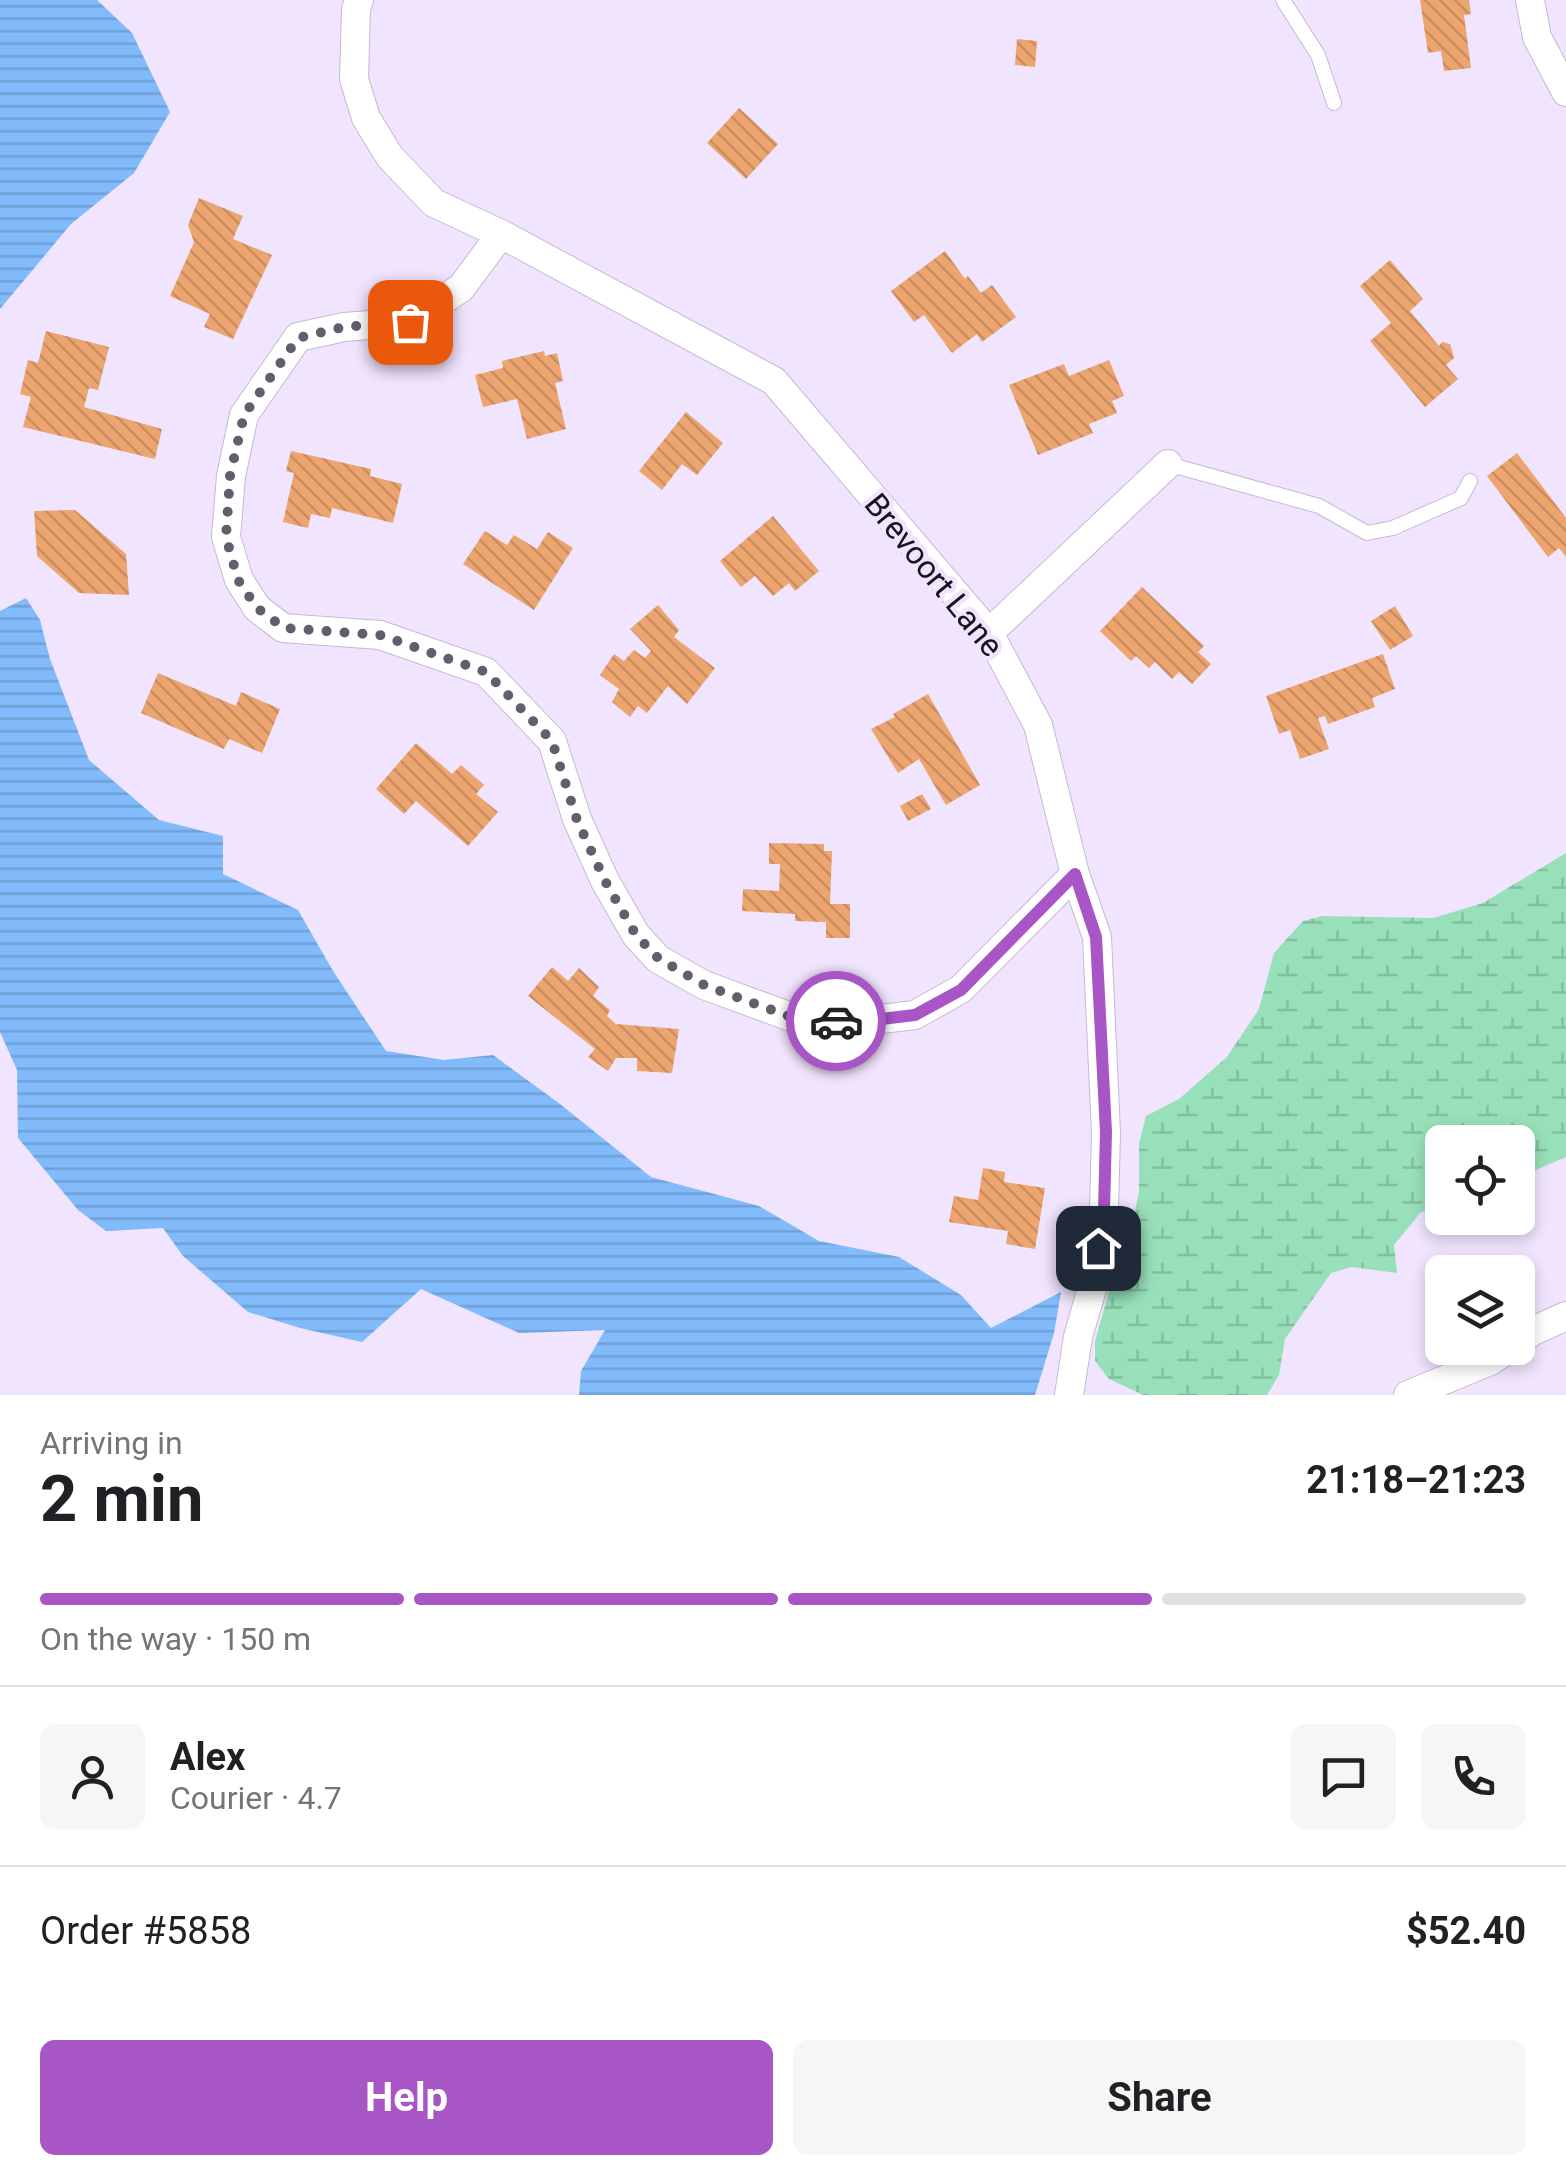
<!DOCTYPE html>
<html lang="en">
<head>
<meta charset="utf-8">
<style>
	:root { --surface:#fff; --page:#f6f6f6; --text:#202124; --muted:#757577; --line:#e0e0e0; --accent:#a855c5 }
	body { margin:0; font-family:Roboto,sans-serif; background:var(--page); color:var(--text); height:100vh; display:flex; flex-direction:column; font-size:38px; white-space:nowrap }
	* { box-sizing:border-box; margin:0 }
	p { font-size:32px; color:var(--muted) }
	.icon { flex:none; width:55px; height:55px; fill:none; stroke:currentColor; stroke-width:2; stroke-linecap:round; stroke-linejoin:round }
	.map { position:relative; height:1395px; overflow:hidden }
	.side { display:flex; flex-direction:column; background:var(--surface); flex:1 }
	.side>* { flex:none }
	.fabs { position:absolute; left:1425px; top:1125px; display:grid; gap:20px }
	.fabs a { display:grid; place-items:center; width:110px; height:110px; border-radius:15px; background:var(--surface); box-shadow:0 5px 15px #0003; font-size:50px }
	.pin { position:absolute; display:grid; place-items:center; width:85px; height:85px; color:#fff; margin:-42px; border-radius:20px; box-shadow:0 5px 15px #0006 }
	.courier { position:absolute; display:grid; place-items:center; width:100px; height:100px; margin:-50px; border:8px solid #a855c5; border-radius:50%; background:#fff; color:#222; box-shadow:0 2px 12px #0007 }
	.summary em { font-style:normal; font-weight:700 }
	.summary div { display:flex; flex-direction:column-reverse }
	.summary { display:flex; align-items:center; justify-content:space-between; height:170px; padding:0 40px }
	h1 { font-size:65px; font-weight:700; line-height:75px }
	.bar { display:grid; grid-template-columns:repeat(4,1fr); gap:15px 10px; align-content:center; height:120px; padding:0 40px }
	.bar i { height:12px; border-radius:8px; background:var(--line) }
	.bar .on { background:var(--accent) }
	.bar p { grid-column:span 4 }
	.line { display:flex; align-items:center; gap:25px; padding:0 40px; border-top:2px solid var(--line) }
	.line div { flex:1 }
	.round { display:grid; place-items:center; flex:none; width:105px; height:105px; border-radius:15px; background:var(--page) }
	.cta { display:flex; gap:20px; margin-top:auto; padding:20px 40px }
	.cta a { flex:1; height:115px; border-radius:15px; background:var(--accent); color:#fff; font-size:40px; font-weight:700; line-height:115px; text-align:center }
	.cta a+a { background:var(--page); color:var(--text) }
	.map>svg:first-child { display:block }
</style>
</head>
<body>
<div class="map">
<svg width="1566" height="1395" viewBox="0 0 1566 1395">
	<defs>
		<pattern id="wetland-marsh" width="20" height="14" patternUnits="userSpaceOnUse" patternTransform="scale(2.5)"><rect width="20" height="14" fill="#98e0ba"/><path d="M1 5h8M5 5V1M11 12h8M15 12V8" fill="none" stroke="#82bf9f"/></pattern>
		<pattern id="water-rules" width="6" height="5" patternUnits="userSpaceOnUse" patternTransform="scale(2.5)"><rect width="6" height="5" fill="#82bbfb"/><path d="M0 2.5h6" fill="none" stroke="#70a0d7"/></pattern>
		<pattern id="building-back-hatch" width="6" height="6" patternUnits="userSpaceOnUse" patternTransform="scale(2.5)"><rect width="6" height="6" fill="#eca56f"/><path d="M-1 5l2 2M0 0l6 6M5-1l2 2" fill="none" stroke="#ca8d60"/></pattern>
	</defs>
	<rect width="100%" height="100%" fill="#f1e4fe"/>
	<path fill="url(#wetland-marsh)" d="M1566,853V1157L1538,1169L1518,1183V1142H1442V1208L1421,1212L1394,1245L1397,1273L1352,1267L1331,1273L1285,1339L1279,1375L1267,1395H1143L1109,1379L1095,1361V1341L1114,1274L1127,1247L1139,1192V1144L1146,1116L1179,1099L1227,1057L1259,1009L1274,953L1303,921L1322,916L1433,918L1483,903Z"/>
	<path fill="url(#water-rules)" d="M0,0H97L132,33L170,112L134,173L71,224L0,309Z
		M26,598L40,620L50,659L89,760L159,820L223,836V874L298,910L333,971L386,1051L444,1060L493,1055L560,1104L651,1177L759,1206L819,1241L899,1257L961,1295L991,1328L1061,1292L1054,1333L1035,1395H579L581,1371L605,1330L519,1333L421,1289L362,1342L300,1328L248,1312L183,1256L163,1228L106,1231L78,1210L18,1138L17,1070L0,1032V611Z"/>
	<path fill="url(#building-back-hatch)" d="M1420,0H1469L1471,14L1464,15L1471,68L1444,71L1441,51L1428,53Z
		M1017,39L1037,41L1035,67L1015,65Z
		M739,108L778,144L746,179L707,143Z
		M199,198L243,216L233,239L272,255L233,339L204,327L210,314L170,296L194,242L188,225Z
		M945,251L965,279L968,276L981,293L992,285L1016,317L982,342L977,334L952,353L924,315L914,322L891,291Z
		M1390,260L1423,299L1410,311L1439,346L1442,342L1450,344L1452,350L1454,358L1446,365L1458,379L1425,407L1370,341L1391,323L1360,286Z
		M46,331L109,347L98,390L89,388L84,407L162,429L155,459L23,427L31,397L20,394L28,360L38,363Z
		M544,351L545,356L557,353L563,381L555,383L566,429L527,439L517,399L483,407L475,375L503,368L502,361Z
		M1109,360L1124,396L1112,401L1117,413L1089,424L1093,433L1038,455L1009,385L1064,364L1069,376Z
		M686,412L723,443L697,475L682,464L662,490L639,471Z
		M291,451L371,469L370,476L402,484L393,523L332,508L330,518L311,514L308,528L283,522L294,473L286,471Z
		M1517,453L1566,518V557L1559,548L1548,557L1487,476Z
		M75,510L126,554L129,595L79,593L37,556L34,511Z
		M773,516L819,571L795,591L789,583L773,596L755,576L741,587L720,561Z
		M485,531L507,545L514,535L537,549L548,532L573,548L534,610L463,564Z
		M1142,587L1204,646L1198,652L1211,664L1192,684L1179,672L1172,679L1155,662L1149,668L1136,656L1131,661L1100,631Z
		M658,605L679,630L674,637L715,668L687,704L668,686L647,713L638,706L630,717L612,702L619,689L600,675L614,654L624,661L634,650L645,658L651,651L630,629Z
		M1395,606L1413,636L1390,650L1371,621Z
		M1383,654L1395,689L1372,698L1375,707L1328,724L1325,716L1318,718L1329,749L1300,759L1290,730L1279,734L1266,696Z
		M158,673L236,706L241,692L280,709L262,753L229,739L224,749L141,713Z
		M928,694L980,785L946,805L919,759L898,773L871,729L895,717L893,714Z
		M416,743L452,774L461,765L484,785L476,794L498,812L468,846L416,801L404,814L376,789Z
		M922,794L931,809L908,821L900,806Z
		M769,843L824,844V851H832L830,904H850V938H826V922L795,921V914L742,911L743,889L779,891L780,864H769Z
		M552,967L568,981L579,968L599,987L593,996L610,1010L607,1016L616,1024L679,1029L672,1073L637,1071V1058H616L608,1071L588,1057L595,1049L528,996Z
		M983,1168L1005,1172L1004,1182L1045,1188L1035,1249L1006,1244L1008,1231L949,1222L954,1196L978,1200Z"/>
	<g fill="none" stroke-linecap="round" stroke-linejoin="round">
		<defs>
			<path id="service" d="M1283,0L1318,55L1334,103
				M1168,464L1319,506L1367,533L1393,528L1461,498L1470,481"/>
			<path id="minor" d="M359,0L356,9L354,79L366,118L390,157L434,203L501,234L774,381L989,633L1038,725L1075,874L1097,937L1106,1133L1104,1210L1093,1285L1078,1337L1069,1395
				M1530,0L1537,37L1566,92
				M501,234L461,288L410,322L344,327L298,337L244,415L231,476L226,537L239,580L257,608L283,628L380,635L486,672L552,741L577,819L605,881L636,935L658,959L704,985L791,1017L856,1022L915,1015L961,989L1075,874
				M989,633L1168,464
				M1518,1342L1533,1331L1566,1316
				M1408,1395L1490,1361L1510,1348"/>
		</defs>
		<use href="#service" stroke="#c6b9d2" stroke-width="16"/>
		<use href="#minor" stroke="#c6b9d2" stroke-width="30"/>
		<use href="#service" stroke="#fff" stroke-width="14"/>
		<use href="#minor" stroke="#fff" stroke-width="28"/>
	</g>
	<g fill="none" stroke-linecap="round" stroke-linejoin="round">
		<path stroke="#645d6b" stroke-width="10" stroke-dasharray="0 18" d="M410,322L344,327L298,338L244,415L230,476L226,537L238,580L257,608L284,628L380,635L486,672L552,741L577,820L605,881L636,935L658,958L704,985L791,1017L836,1021"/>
		<path stroke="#a855c5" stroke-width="12" d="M836,1021L856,1022L915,1015L961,990L1075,874L1096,937L1106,1132L1104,1210L1098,1248"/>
	</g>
	<g text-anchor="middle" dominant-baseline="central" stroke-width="9" stroke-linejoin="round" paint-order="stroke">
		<g font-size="32" fill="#18141c" stroke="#f1e4fe">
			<text transform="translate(934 575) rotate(51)">Brevoort Lane</text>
		</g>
	</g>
</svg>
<div class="fabs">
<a><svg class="icon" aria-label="locate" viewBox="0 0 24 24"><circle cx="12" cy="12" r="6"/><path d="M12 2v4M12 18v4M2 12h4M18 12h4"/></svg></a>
<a><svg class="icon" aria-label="layers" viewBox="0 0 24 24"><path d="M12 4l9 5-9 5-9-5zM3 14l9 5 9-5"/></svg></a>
</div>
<div class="pin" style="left:410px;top:322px;background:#ea580c"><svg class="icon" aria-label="bag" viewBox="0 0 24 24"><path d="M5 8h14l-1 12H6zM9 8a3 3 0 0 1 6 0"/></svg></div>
<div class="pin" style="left:1098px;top:1248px;background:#1f2937"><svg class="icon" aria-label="home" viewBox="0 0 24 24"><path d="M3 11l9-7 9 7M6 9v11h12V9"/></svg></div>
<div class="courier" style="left:836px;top:1021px"><svg class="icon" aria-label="car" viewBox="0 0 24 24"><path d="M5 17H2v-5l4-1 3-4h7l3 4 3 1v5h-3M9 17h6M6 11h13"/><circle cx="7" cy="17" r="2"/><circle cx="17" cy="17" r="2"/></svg></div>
</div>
<section class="side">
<div class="summary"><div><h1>2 min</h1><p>Arriving in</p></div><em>21:18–21:23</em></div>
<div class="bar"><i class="on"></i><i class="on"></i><i class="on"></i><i></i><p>On the way · 150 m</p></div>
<div class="line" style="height:180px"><a class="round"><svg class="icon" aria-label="person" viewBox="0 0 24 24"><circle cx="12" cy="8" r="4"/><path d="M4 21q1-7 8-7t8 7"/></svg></a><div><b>Alex</b><p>Courier · 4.7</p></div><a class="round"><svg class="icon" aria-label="chat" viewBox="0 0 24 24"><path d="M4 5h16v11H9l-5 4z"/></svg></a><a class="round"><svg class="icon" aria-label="phone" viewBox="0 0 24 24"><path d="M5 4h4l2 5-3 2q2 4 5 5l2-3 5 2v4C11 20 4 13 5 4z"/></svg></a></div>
<div class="line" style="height:130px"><div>Order #5858</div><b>$52.40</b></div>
<div class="cta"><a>Help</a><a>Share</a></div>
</section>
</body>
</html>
